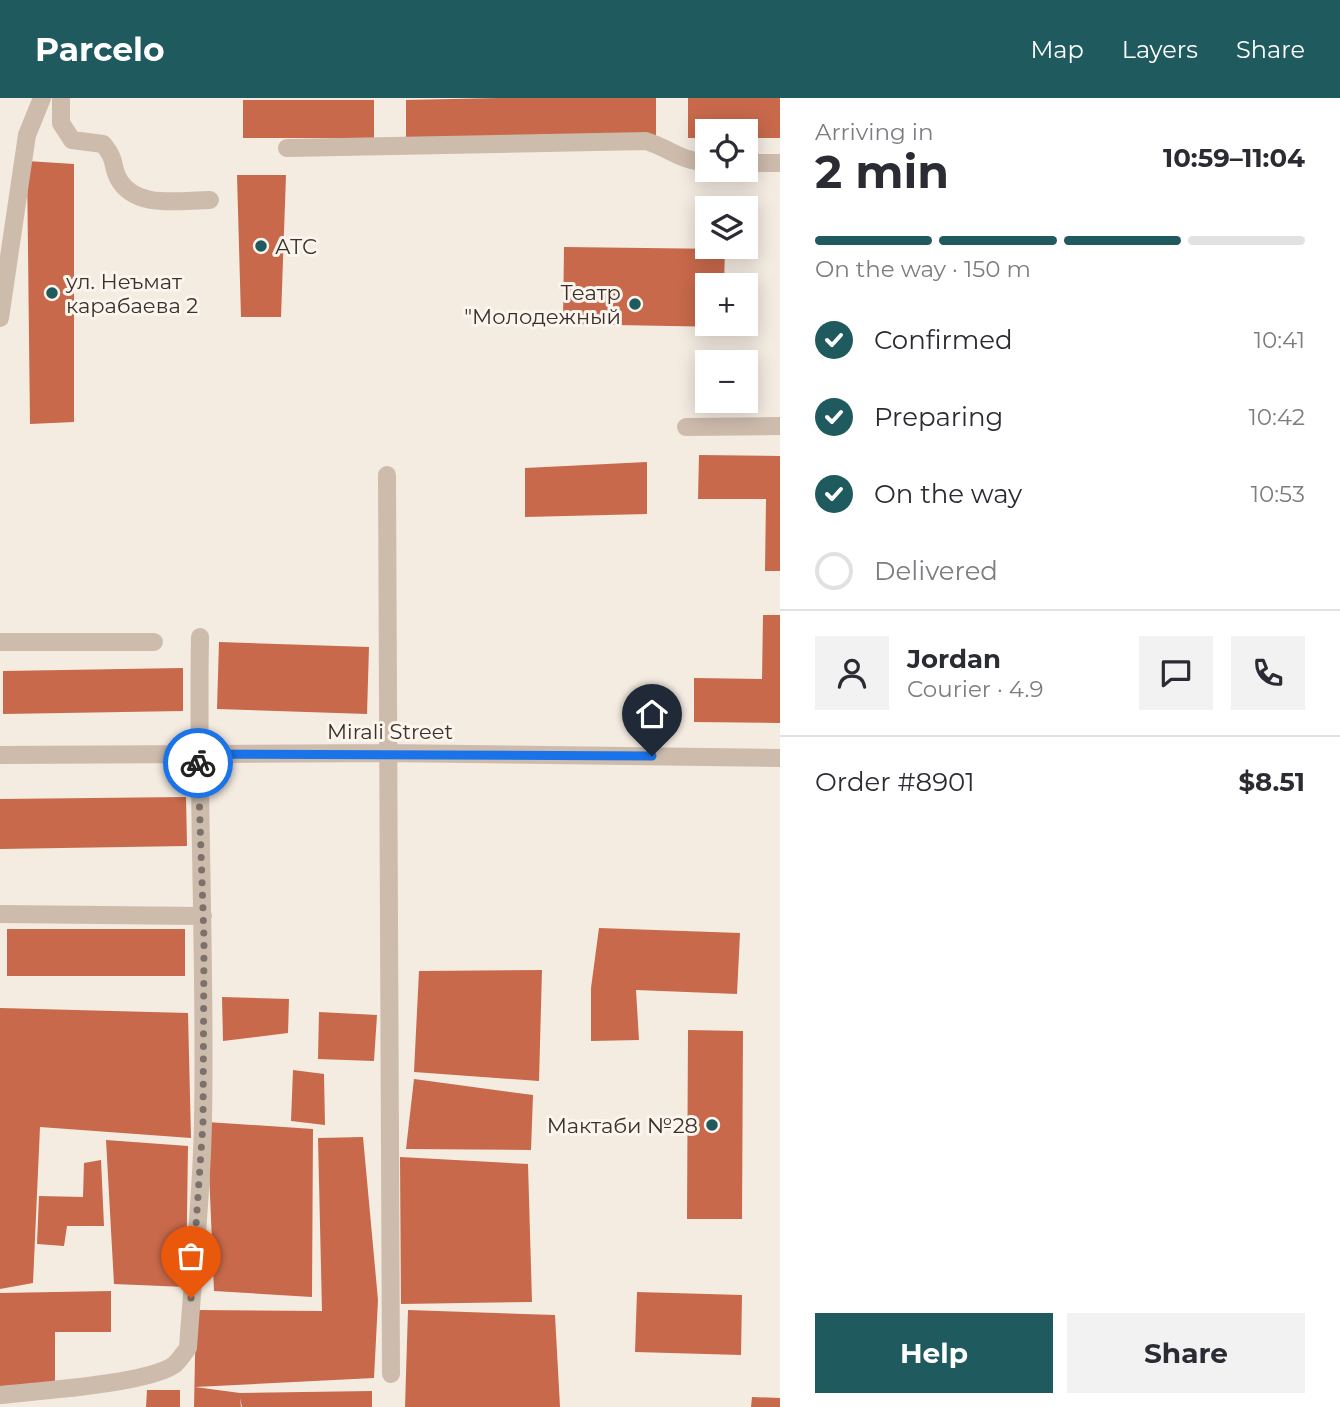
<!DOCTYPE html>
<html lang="en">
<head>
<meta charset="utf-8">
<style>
	:root { --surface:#fff; --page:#f2f2f3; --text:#2b2b33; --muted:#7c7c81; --line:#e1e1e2; --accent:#1f5a5e }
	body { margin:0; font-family:Montserrat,sans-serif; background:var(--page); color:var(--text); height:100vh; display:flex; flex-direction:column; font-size:26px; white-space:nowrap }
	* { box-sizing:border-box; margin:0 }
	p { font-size:23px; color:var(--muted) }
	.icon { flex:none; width:38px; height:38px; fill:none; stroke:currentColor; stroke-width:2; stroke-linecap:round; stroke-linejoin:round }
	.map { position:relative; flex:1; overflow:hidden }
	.drawer { display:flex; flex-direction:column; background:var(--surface); width:560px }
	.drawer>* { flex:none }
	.buttons { position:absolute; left:695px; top:21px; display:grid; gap:14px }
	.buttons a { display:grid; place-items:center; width:63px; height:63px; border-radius:0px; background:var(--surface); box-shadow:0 4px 18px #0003; font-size:35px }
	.pin { position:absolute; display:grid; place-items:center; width:60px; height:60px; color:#fff; margin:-72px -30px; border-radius:50% 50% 50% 0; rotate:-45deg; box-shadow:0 0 7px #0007 }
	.pin .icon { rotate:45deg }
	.courier { position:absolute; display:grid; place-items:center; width:70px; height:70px; margin:-35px; border:5px solid #1a73e8; border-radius:50%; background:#fff; color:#222; box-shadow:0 2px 9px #0007 }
	.overview em { font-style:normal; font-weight:700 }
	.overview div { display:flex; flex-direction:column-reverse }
	.overview { display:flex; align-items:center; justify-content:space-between; height:119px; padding:0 35px }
	h1 { font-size:46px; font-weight:700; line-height:52px }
	.bar { display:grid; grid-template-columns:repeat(4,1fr); gap:10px 7px; align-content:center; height:84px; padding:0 35px }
	.bar i { height:9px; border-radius:5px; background:var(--line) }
	.bar .active { background:var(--accent) }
	.bar p { grid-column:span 4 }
	.line { display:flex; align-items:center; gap:18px; padding:0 35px; border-top:2px solid var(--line) }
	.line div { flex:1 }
	.round { display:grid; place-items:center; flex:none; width:74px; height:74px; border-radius:0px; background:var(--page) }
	ol { padding:0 35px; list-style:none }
	li { display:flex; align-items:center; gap:21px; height:77px }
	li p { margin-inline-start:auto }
	li .icon { padding:7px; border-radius:50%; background:var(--accent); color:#fff; stroke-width:4 }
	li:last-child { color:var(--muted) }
	li i { width:38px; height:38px; border:4px solid var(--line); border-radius:50% }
	.button { display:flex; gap:14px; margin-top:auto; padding:14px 35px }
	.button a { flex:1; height:80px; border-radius:0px; background:var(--accent); color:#fff; font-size:28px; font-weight:700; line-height:80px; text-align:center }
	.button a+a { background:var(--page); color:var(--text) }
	header { display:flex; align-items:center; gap:42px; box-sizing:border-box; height:98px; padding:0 35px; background:var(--accent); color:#fff }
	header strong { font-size:33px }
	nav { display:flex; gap:38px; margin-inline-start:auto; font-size:24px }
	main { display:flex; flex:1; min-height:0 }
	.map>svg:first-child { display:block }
</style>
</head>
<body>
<header>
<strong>Parcelo</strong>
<nav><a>Map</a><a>Layers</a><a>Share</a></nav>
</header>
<main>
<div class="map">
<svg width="780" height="1309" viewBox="0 0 780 1309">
	<rect width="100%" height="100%" fill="#f4ebe1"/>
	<path fill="#c8694b" d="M498,0H656V40H406V2Z
		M688,0H780V40H746V33H707V40H688Z
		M243,2H374V40H243Z
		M27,63L74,66V324L30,326Z
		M237,77H286L281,219H241Z
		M564,149L725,151L724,187H707V226H724V229L563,226Z
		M699,357L780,358V473H765L766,401H698Z
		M647,364V416L525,419V370Z
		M763,517H780V625L694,624V580L762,581Z
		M219,544L369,549L367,616L217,611Z
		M183,570V613L3,616V573Z
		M186,699L187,748L0,751V701Z
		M599,830L740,835L737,896L636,892L639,942L591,943V890Z
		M7,831H185V878H7Z
		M542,872L539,983L414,974L419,873Z
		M222,899L289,901L288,935L223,943Z
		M0,910L188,915L191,1040L40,1029L33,1185L0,1191Z
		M319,914L377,917L374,963L318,961Z
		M688,932L743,933L742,1121H687Z
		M293,972L324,976L325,1027L291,1023Z
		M414,981L533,997L531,1052L406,1051Z
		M207,1024L313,1031L312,1199L214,1193Z
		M363,1039L378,1202L374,1280L195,1289L240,1295L372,1293V1309H242L240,1300L241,1309H194L196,1212L322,1213L318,1040Z
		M106,1042L188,1048L186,1189L114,1186Z
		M400,1059L528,1066L532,1204L401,1206Z
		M101,1062L104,1128H67L64,1148L37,1146L39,1098L83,1099L84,1065Z
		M111,1193V1234H55V1292L0,1294V1195Z
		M637,1194L742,1197L741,1257L635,1254Z
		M408,1212L555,1217L560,1309H405Z
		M147,1292H180V1309H146Z
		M752,1299L780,1300V1309H751Z"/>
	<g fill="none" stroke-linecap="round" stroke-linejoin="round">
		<path stroke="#cdbbac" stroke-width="18" d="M61,0V25L72,42L103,46C117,63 111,66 118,80C135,112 180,102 210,102
			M287,50L646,43C669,50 682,64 707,64
			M746,65H780
			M0,220L27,37L42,0
			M686,329L780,328
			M387,377L391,1276
			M0,544H154
			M0,657L386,655L780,660
			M0,816L203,818
			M0,1297C36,1293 147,1286 174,1267C179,1263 184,1255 188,1250C193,1175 202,1098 203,1022C206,861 197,700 200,539"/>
	</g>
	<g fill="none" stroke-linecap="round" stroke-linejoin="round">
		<path stroke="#7c716b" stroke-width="7" stroke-dasharray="0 12.6" d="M191,1200L203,1025L204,842L198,665"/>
		<path stroke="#1a73e8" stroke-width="9" d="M198,665V656L652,658"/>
	</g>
	<g fill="#1f5a5e" stroke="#fbf5ee" stroke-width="2.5">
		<circle cx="261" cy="148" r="7"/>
		<circle cx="52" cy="195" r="7"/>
		<circle cx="635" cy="206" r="7"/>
		<circle cx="712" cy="1027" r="7"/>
	</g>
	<g text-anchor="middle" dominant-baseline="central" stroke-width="6" stroke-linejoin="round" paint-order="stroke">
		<g font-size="21" fill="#3b302b" stroke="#fbf5ee" text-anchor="start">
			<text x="275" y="148">АТС</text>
			<text x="66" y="183">ул. Неъмат<tspan x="66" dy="24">карабаева 2</tspan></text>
			<text x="621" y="194" text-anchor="end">Театр<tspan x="621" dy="24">"Молодежный</tspan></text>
			<text x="698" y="1027" text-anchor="end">Мактаби №28</text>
		</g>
		<g font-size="21" fill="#3b302b" stroke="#fbf5ee">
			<text x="390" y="633">Mirali Street</text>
		</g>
	</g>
</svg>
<div class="buttons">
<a><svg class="icon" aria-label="locate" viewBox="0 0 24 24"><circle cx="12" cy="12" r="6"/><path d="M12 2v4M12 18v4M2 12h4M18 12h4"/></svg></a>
<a><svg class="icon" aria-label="layers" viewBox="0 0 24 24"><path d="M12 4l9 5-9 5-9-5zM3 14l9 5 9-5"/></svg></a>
<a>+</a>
<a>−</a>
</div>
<div class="pin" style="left:191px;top:1200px;background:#ea580c"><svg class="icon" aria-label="bag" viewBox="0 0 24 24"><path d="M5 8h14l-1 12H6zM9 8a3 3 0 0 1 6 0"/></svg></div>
<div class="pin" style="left:652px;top:658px;background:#1f2937"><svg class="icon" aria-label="home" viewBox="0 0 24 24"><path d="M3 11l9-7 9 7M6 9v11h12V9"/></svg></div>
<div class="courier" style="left:198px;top:665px"><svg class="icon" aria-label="bike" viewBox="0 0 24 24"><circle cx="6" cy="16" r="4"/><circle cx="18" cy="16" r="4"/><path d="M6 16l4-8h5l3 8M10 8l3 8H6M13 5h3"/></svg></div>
</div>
<section class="drawer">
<div class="overview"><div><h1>2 min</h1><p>Arriving in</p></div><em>10:59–11:04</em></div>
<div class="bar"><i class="active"></i><i class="active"></i><i class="active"></i><i></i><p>On the way · 150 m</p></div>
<ol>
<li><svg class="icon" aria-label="check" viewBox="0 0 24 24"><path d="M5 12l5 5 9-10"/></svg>Confirmed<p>10:41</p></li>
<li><svg class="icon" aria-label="check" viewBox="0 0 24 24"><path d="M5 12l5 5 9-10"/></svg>Preparing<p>10:42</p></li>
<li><svg class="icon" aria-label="check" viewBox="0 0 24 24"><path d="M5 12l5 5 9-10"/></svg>On the way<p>10:53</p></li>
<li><i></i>Delivered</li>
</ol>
<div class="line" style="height:126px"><a class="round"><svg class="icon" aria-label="person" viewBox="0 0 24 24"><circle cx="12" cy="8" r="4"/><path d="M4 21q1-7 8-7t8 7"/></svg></a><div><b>Jordan</b><p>Courier · 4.9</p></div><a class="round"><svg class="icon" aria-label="chat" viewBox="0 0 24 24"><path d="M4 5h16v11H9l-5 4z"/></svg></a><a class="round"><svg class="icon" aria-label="phone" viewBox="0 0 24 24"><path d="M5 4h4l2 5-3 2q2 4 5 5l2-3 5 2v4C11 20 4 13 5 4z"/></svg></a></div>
<div class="line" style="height:91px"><div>Order #8901</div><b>$8.51</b></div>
<div class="button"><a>Help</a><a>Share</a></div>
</section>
</main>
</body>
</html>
